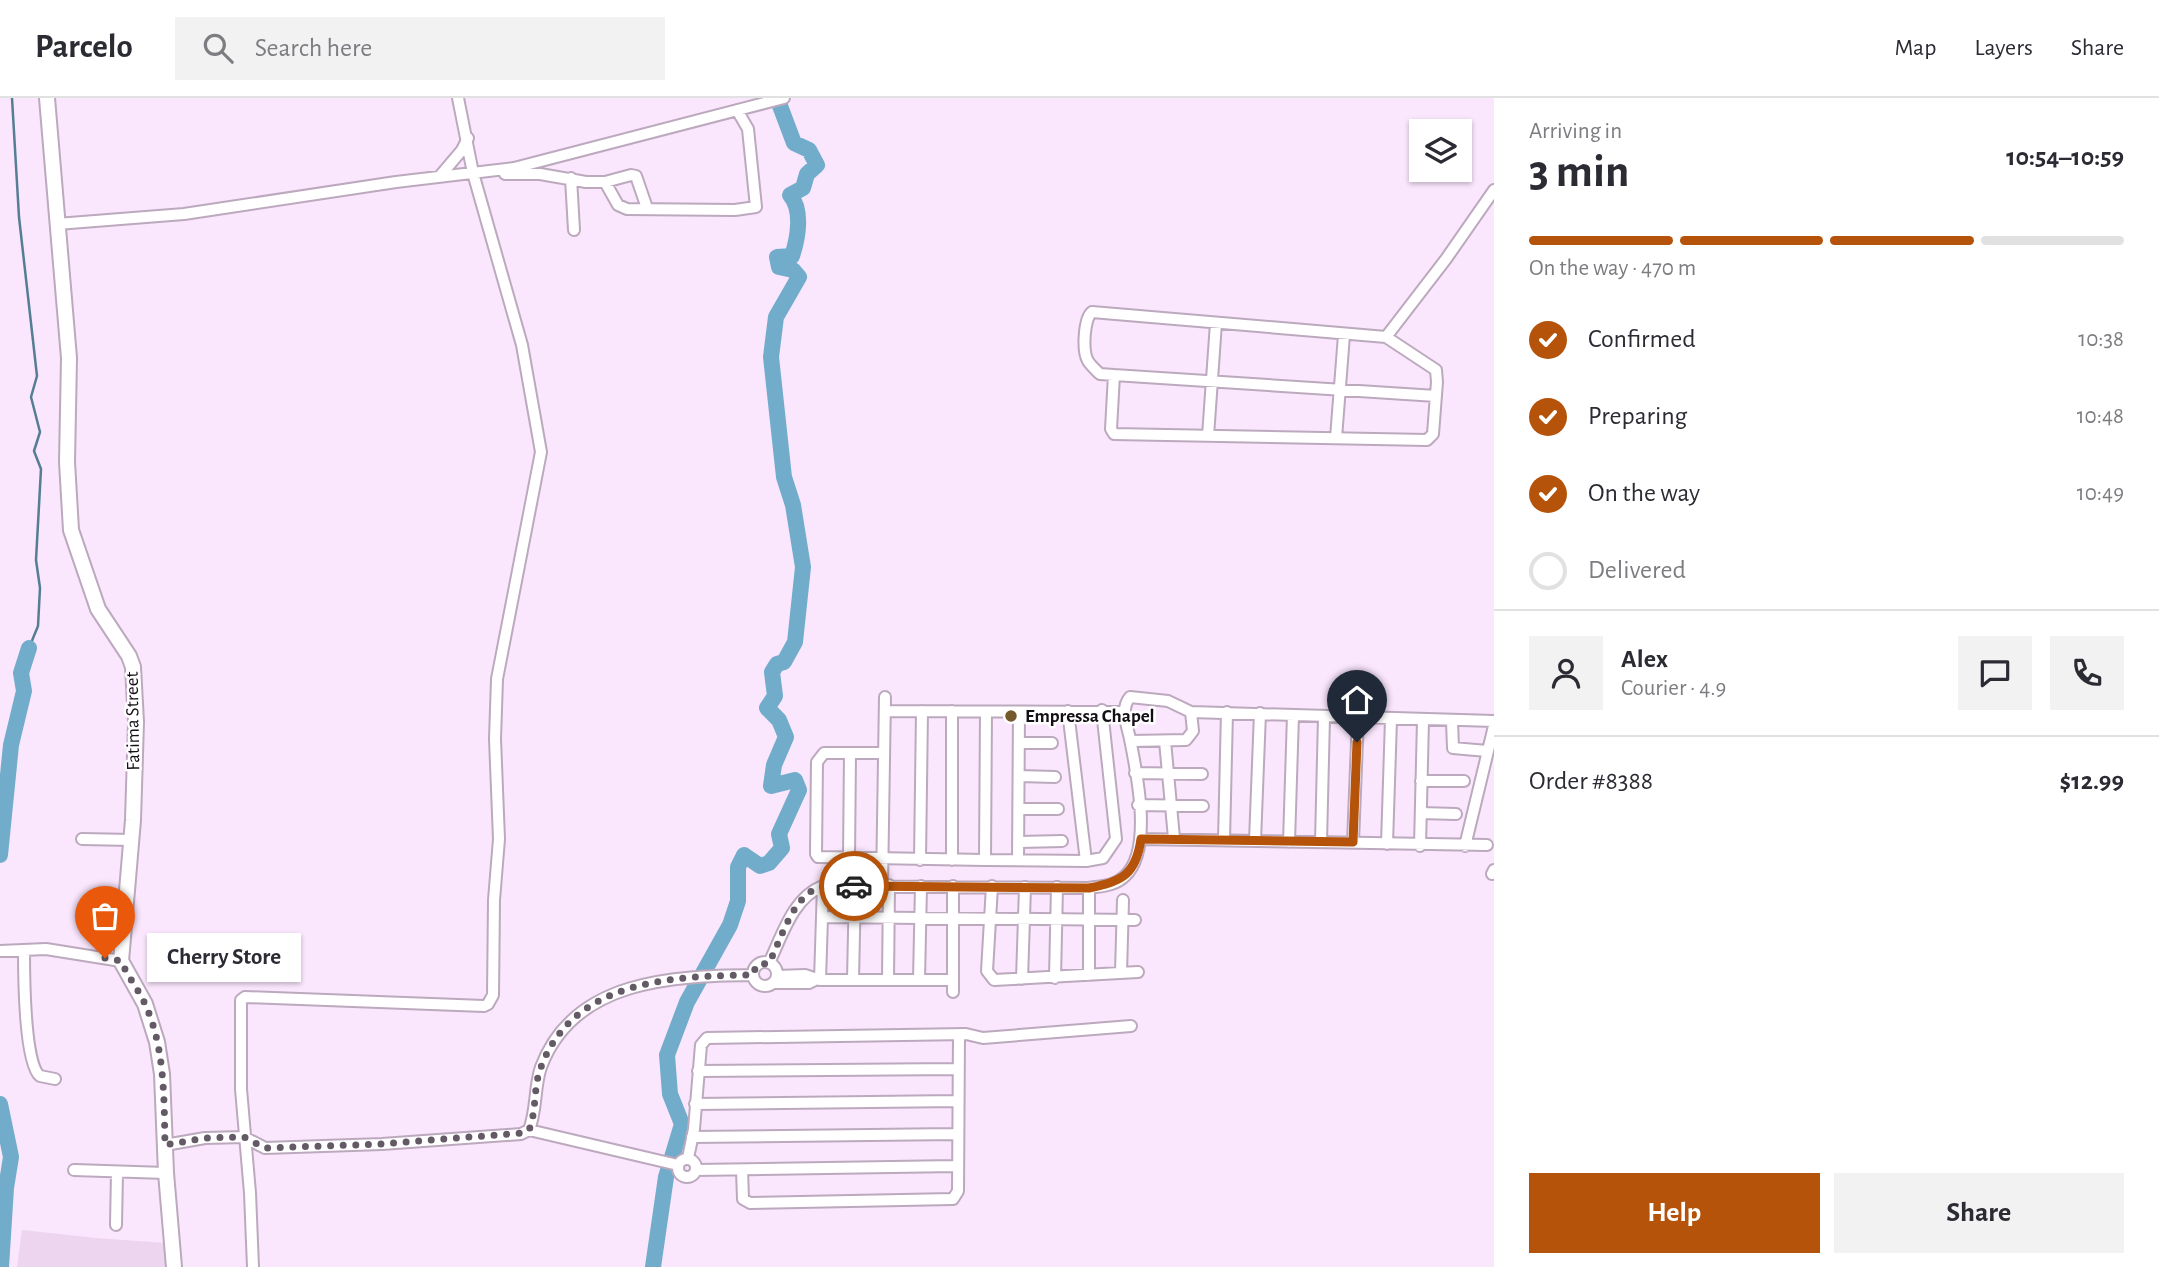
<!DOCTYPE html>
<html lang="en">
<head>
<meta charset="utf-8">
<style>
	:root { --surface:#fff; --page:#f2f2f3; --text:#2b2b33; --muted:#7c7c81; --line:#e1e1e2; --accent:#b45309 }
	body { margin:0; font-family:"Alegreya Sans",sans-serif; background:var(--page); color:var(--text); height:100vh; display:flex; flex-direction:column; font-size:26px; white-space:nowrap }
	* { box-sizing:border-box; margin:0 }
	p { font-size:23px; color:var(--muted) }
	.icon { flex:none; width:38px; height:38px; fill:none; stroke:currentColor; stroke-width:2; stroke-linecap:round; stroke-linejoin:round }
	.map { position:relative; flex:1; overflow:hidden }
	.drawer { display:flex; flex-direction:column; background:var(--surface); width:665px }
	.drawer>* { flex:none }
	.controls { position:absolute; left:1409px; top:21px; display:grid; gap:14px }
	.controls a { display:grid; place-items:center; width:63px; height:63px; border-radius:0px; background:var(--surface); box-shadow:0 2px 5px #0004; font-size:35px }
	.pin { position:absolute; display:grid; place-items:center; width:60px; height:60px; color:#fff; margin:-72px -30px; border-radius:50% 50% 50% 0; rotate:-45deg; box-shadow:0 0 7px #0007 }
	.pin .icon { rotate:45deg }
	.courier { position:absolute; display:grid; place-items:center; width:70px; height:70px; margin:-35px; border:5px solid #b45309; border-radius:50%; background:#fff; color:#222; box-shadow:0 2px 9px #0007 }
	.bubble { position:absolute; height:49px; border-radius:0px; background:var(--surface); box-shadow:0 2px 5px #0004; font-size:23px; font-weight:700; line-height:49px; text-align:center }
	.head em { font-style:normal; font-weight:700 }
	.head div { display:flex; flex-direction:column-reverse }
	.head { display:flex; align-items:center; justify-content:space-between; height:119px; padding:0 35px }
	h1 { font-size:46px; font-weight:700; line-height:52px }
	.bar { display:grid; grid-template-columns:repeat(4,1fr); gap:10px 7px; align-content:center; height:84px; padding:0 35px }
	.bar i { height:9px; border-radius:5px; background:var(--line) }
	.bar .current { background:var(--accent) }
	.bar p { grid-column:span 4 }
	.line { display:flex; align-items:center; gap:18px; padding:0 35px; border-top:2px solid var(--line) }
	.line div { flex:1 }
	.round { display:grid; place-items:center; flex:none; width:74px; height:74px; border-radius:0px; background:var(--page) }
	ol { padding:0 35px; list-style:none }
	li { display:flex; align-items:center; gap:21px; height:77px }
	li p { margin-inline-start:auto }
	li .icon { padding:7px; border-radius:50%; background:var(--accent); color:#fff; stroke-width:4 }
	li:last-child { color:var(--muted) }
	li i { width:38px; height:38px; border:4px solid var(--line); border-radius:50% }
	.button { display:flex; gap:14px; margin-top:auto; padding:14px 35px }
	.button a { flex:1; height:80px; border-radius:0px; background:var(--accent); color:#fff; font-size:28px; font-weight:700; line-height:80px; text-align:center }
	.button a+a { background:var(--page); color:var(--text) }
	header { display:flex; align-items:center; gap:42px; box-sizing:border-box; height:98px; padding:0 35px; background:var(--surface); border-bottom:2px solid var(--line) }
	header strong { font-size:33px }
	nav { display:flex; gap:38px; margin-inline-start:auto; font-size:24px }
	.search { width:490px; height:63px; background:var(--page); display:flex; align-items:center; gap:18px; box-sizing:border-box; padding:0 24px; border-radius:0px; color:var(--muted); font-size:26px }
	main { display:flex; flex:1; min-height:0 }
	.map>svg:first-child { display:block }
</style>
</head>
<body>
<header>
<strong>Parcelo</strong>
<div class="search"><svg class="icon" aria-label="search" viewBox="0 0 24 24"><circle cx="10" cy="10" r="6"/><path d="M15 15l6 6"/></svg>Search here</div>
<nav><a>Map</a><a>Layers</a><a>Share</a></nav>
</header>
<main>
<div class="map">
<svg width="1494" height="1169" viewBox="0 0 1494 1169">
	<rect width="100%" height="100%" fill="#fae6fd"/>
	<path fill="#edd5f0" d="M22,1132L96,1140L166,1145L167,1169H17Z"/>
	<g fill="none" stroke-linecap="round" stroke-linejoin="round">
		<path stroke="#557d94" stroke-width="2.5" d="M12,0L19,119L37,278L31,299L40,334L34,353L41,371L36,462L40,490L38,528L29,550"/>
		<path stroke="#71adcb" stroke-width="16" d="M0,757L11,647L24,593L21,575L29,550
			M0,1006L11,1059L6,1090L1,1169
			M653,1169L666,1079L682,1026L670,996L667,957L687,904L730,827L738,803V769L744,757L760,768L769,765L782,750L779,736L799,692L795,682L771,688L774,667L786,639L779,622L767,610L775,598L772,574L777,566L784,564L795,544L803,469L793,407L784,379L771,259L776,219L799,179L793,172L779,169L777,159L792,158C798,140 803,112 790,97L803,90L807,76L817,67L809,52L794,45L777,0"/>
		<defs>
			<path id="street" d="M505,76H540L586,84H605L618,107L627,111L735,112L756,109L748,31L737,12
				M440,78L462,52L468,40
				M571,80L574,132
				M605,84L631,77L636,78L647,110
				M57,126L184,116L396,84L514,70L784,0
				M1092,214L1386,239L1436,272L1437,284L1433,336L1427,342L1114,336L1111,331L1114,277L1100,276C1096,272 1091,268 1088,263C1082,253 1084,220 1092,214Z
				M1386,239L1446,161L1494,92
				M1114,277L1436,298
				M1208,338L1216,225
				M1336,340L1344,237
				M886,613L1124,614
				M952,613V762
				M1068,613L1086,763
				M1452,623L1453,650L1487,653
				M1131,643L1186,642L1193,633L1191,614
				M1165,643L1174,740
				M1019,645H1052
				M884,655H824L817,664L816,756L818,759L985,762L1086,763L1103,760L1116,741L1102,612
				M1135,675L1202,676
				M1019,678L1055,679
				M1421,683H1464
				M1138,707L1203,708
				M1020,711H1058
				M1421,715L1456,716
				M82,741L132,742
				M1141,741L1487,747
				M1224,742L1227,614
				M1255,743L1260,615
				M1020,744L1062,743
				M1289,744L1293,617
				M1321,744L1324,619
				M1353,744L1358,619
				M1387,746L1391,621
				M1420,748L1423,622
				M1465,748L1494,628
				M849,761L850,655
				M920,762L922,613
				M985,762L986,614
				M1018,762L1019,615
				M1492,776L1494,772
				M882,787L885,599
				M992,788L987,873L994,882L1138,874
				M822,819L1135,822
				M24,852C24,874 24,966 40,978L55,981
				M0,853L46,851L121,863
				M753 876a12 12 0 1 1 24 0a12 12 0 1 1-24 0Z
				M769,865C782,838 793,799 823,788L1089,790C1101,788 1115,788 1125,778C1153,752 1137,676 1130,641C1127,627 1120,611 1130,599L1168,603L1191,614L1494,623
				M1121,875L1123,802
				M1089,877V790
				M777,878L805,877L820,882H953
				M1055,880L1057,789
				M1022,881L1025,789
				M820,882L823,788
				M853,882L855,788
				M888,882L889,787
				M919,882L921,788
				M774,885H809L817,881
				M953,894V788
				M698,973L958,971
				M695,1006L958,1003
				M529,1032L678,1067
				M692,1039L956,1036
				M165,1047L205,1040L244,1039L265,1050L382,1046L521,1036L529,1032C537,1012 534,989 541,969C574,881 674,878 753,877
				M688,1060L694,1031L701,947L707,940L966,936L983,940L1131,928
				M678 1070a9 9 0 1 1 18 0a9 9 0 1 1-18 0Z
				M74,1072L166,1075
				M696,1072L956,1068
				M742,1072L743,1101L750,1105L953,1101L958,1093L959,937
				M116,1127L117,1075
				M253,1169L250,1095L241,991V902L245,899L484,908L488,906L493,897L494,802L499,741L495,641L497,581L541,354L522,247L473,75L458,0"/>
			<path id="secondary" d="M47,0L69,260L67,364L71,432L98,511L129,558L133,569L136,624L133,722L121,863L145,906L157,944L162,976L166,1075L174,1169"/>
		</defs>
		<use href="#street" stroke="#bca9be" stroke-width="14"/>
		<use href="#secondary" stroke="#bca9be" stroke-width="18"/>
		<use href="#street" stroke="#fff" stroke-width="10"/>
		<use href="#secondary" stroke="#fff" stroke-width="14"/>
	</g>
	<g fill="none" stroke-linecap="round" stroke-linejoin="round">
		<path stroke="#645a66" stroke-width="7" stroke-dasharray="0 12.6" d="M105,860L121,863C128,879 139,892 145,906C165,949 164,1001 165,1047L205,1040L244,1039L265,1050L382,1046L521,1035L529,1032C537,1012 533,989 541,969C574,881 674,878 752,877L757,867L769,865C781,842 793,796 821,789C832,786 844,787 854,788"/>
		<path stroke="#b45309" stroke-width="9" d="M854,788L1089,790C1122,784 1136,776 1141,741L1353,744L1357,644"/>
	</g>
	<circle fill="#75592c" stroke="#fff" stroke-width="2.5" cx="1011" cy="618" r="7"/>
	<g text-anchor="middle" dominant-baseline="central" stroke-width="5" stroke-linejoin="round" paint-order="stroke">
		<g font-size="19" font-weight="bold" fill="#140e15" stroke="#fff" text-anchor="start">
			<text x="1025" y="618">Empressa Chapel</text>
		</g>
		<g font-size="19" fill="#140e15" stroke="#fff">
			<text transform="translate(133 623) rotate(-91)">Fatima Street</text>
		</g>
	</g>
</svg>
<div class="controls">
<a><svg class="icon" aria-label="layers" viewBox="0 0 24 24"><path d="M12 4l9 5-9 5-9-5zM3 14l9 5 9-5"/></svg></a>
</div>
<div class="pin" style="left:105px;top:860px;background:#ea580c"><svg class="icon" aria-label="bag" viewBox="0 0 24 24"><path d="M5 8h14l-1 12H6zM9 8a3 3 0 0 1 6 0"/></svg></div>
<div class="pin" style="left:1357px;top:644px;background:#1f2937"><svg class="icon" aria-label="home" viewBox="0 0 24 24"><path d="M3 11l9-7 9 7M6 9v11h12V9"/></svg></div>
<div class="courier" style="left:854px;top:788px"><svg class="icon" aria-label="car" viewBox="0 0 24 24"><path d="M5 17H2v-5l4-1 3-4h7l3 4 3 1v5h-3M9 17h6M6 11h13"/><circle cx="7" cy="17" r="2"/><circle cx="17" cy="17" r="2"/></svg></div>
<div class="bubble" style="left:147px;top:835px;width:154px">Cherry Store</div>
</div>
<section class="drawer">
<div class="head"><div><h1>3 min</h1><p>Arriving in</p></div><em>10:54–10:59</em></div>
<div class="bar"><i class="current"></i><i class="current"></i><i class="current"></i><i></i><p>On the way · 470 m</p></div>
<ol>
<li><svg class="icon" aria-label="check" viewBox="0 0 24 24"><path d="M5 12l5 5 9-10"/></svg>Confirmed<p>10:38</p></li>
<li><svg class="icon" aria-label="check" viewBox="0 0 24 24"><path d="M5 12l5 5 9-10"/></svg>Preparing<p>10:48</p></li>
<li><svg class="icon" aria-label="check" viewBox="0 0 24 24"><path d="M5 12l5 5 9-10"/></svg>On the way<p>10:49</p></li>
<li><i></i>Delivered</li>
</ol>
<div class="line" style="height:126px"><a class="round"><svg class="icon" aria-label="person" viewBox="0 0 24 24"><circle cx="12" cy="8" r="4"/><path d="M4 21q1-7 8-7t8 7"/></svg></a><div><b>Alex</b><p>Courier · 4.9</p></div><a class="round"><svg class="icon" aria-label="chat" viewBox="0 0 24 24"><path d="M4 5h16v11H9l-5 4z"/></svg></a><a class="round"><svg class="icon" aria-label="phone" viewBox="0 0 24 24"><path d="M5 4h4l2 5-3 2q2 4 5 5l2-3 5 2v4C11 20 4 13 5 4z"/></svg></a></div>
<div class="line" style="height:91px"><div>Order #8388</div><b>$12.99</b></div>
<div class="button"><a>Help</a><a>Share</a></div>
</section>
</main>
</body>
</html>
